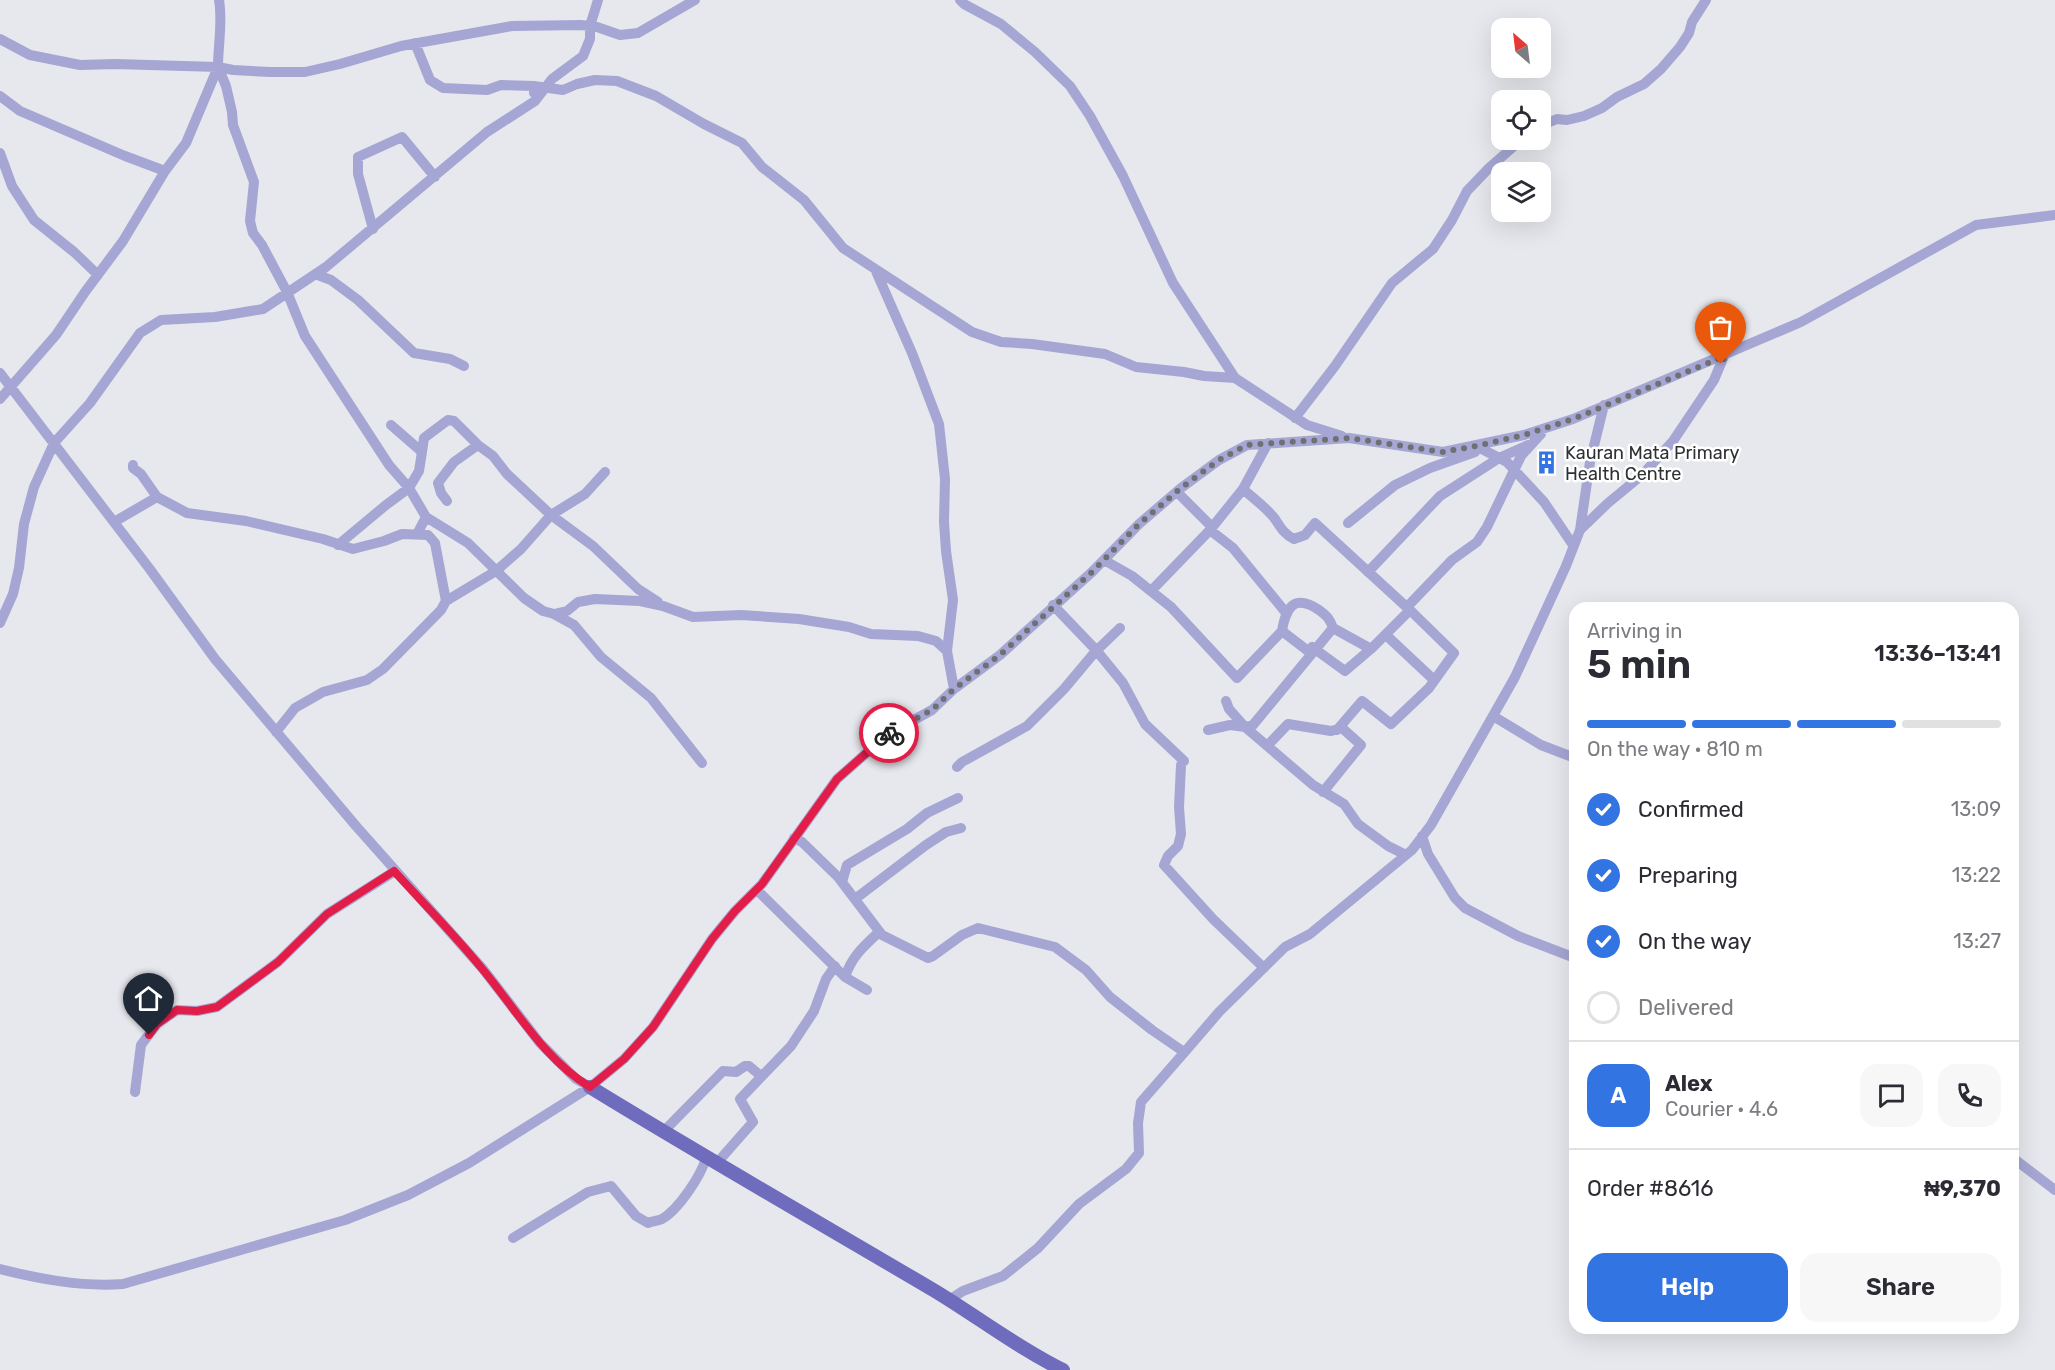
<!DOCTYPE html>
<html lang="en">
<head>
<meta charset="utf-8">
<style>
	:root { --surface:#fff; --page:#f7f7f7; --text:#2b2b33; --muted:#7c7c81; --line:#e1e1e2; --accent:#3274e2 }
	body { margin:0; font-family:Rubik,sans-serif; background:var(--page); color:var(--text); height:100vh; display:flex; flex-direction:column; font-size:22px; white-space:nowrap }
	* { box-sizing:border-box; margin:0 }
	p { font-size:20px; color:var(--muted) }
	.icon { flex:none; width:33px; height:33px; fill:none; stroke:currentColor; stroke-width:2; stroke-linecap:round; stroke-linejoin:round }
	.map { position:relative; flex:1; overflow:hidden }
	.details { position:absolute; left:1569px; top:602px; width:450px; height:732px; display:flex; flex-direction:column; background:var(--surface); border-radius:18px; box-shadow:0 6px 24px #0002 }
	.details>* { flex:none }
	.needle { width:39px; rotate:332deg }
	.controls { position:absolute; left:1491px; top:18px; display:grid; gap:12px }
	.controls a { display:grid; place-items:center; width:60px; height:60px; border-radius:12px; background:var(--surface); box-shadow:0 6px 24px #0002; font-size:30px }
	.pin { position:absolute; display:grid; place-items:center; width:51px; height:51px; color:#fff; margin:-62px -26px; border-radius:50% 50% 50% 0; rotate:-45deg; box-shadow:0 0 6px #0007 }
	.pin .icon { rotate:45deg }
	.courier { position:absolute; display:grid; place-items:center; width:60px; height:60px; margin:-30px; border:4px solid #e11d48; border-radius:50%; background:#fff; color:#222; box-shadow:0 2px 8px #0007 }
	.summary em { font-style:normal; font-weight:600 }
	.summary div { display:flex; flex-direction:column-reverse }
	.summary { display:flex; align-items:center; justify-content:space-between; height:102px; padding:0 18px }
	h1 { font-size:39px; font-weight:600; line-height:45px }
	.bar { display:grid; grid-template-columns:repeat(4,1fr); gap:9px 6px; align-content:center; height:72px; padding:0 18px }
	.bar i { height:8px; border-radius:4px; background:var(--line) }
	.bar .current { background:var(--accent) }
	.bar p { grid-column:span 4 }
	.line { display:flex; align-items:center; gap:15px; padding:0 18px; border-top:2px solid var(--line) }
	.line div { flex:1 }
	.round { display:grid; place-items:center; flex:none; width:63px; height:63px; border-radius:18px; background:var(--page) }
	ol { padding:0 18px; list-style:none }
	li { display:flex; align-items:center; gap:18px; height:66px }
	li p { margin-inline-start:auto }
	li .icon { padding:6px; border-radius:50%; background:var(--accent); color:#fff; stroke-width:4 }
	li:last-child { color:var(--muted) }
	li i { width:33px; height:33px; border:3px solid var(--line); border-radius:50% }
	.primary-button { display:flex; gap:12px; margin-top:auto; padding:12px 18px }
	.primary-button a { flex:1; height:69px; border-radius:18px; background:var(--accent); color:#fff; font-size:24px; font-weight:600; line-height:69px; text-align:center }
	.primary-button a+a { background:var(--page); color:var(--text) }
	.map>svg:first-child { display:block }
</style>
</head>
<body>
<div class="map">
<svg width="2055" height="1370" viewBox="0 0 2055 1370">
	<rect width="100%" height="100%" fill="#e6e8ed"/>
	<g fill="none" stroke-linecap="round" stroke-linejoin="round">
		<path stroke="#a5a6d3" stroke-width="10" d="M960,0L964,4L1001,24L1035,52L1070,86L1090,116L1123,176L1173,283L1235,378L1307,425L1342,436
			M0,39L30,55L80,65L115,64L218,67L233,70L270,72H305L340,64L401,46L512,26L581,25L597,27L620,35L638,33L695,0
			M415,43L430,80L443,88L487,90L501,85L534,86V93
			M218,67C218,44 223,23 219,0
			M534,86L563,90L577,84L595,80L617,81L656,96L704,124L742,143L762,167L804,200L843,248L972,332L1001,342L1032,344L1105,354L1136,367L1184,372L1204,376L1235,378
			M0,96L20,111L125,156L165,171
			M1540,126L1557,119L1567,120L1584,116L1602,108L1617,97L1644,84L1661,69L1680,47L1689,33L1692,22L1706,0
			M0,153L12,186L34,220L74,252L98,275
			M373,229L358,174V157L402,137L435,177
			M875,269L912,353L939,424L945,479L944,522L946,551L953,600L947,651
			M315,274L331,280L358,300L414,353L450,359L464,366
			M0,373L149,568L215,659L356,826L483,969L540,1043L576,1079L590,1087
			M0,399L56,335L85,292L123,241L165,171L186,143L218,67L226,86L232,112L233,125L254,182L250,221L253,233L262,245L287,292L305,336L389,465L409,488L386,505L338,545
			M1295,418L1335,366L1392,283L1433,249L1452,220L1467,191L1489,168L1521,140
			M391,425L422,452L419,471L409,488L426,517L417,534
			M1268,443L1243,489C1253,498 1267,508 1275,519C1281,528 1284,534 1294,539L1305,535L1315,523L1412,612
			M1476,446L1507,462L1544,502L1573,545
			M422,452L424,438L448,420L454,421L478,445
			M133,465V468L141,474L157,497
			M1243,489L1210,530L1233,548L1287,614
			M1177,492L1212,527
			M447,501L441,493L438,483L454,462L478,445L493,456L507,474L551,515L593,546L638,589L658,602
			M426,517L468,543L524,598L543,611L554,614L567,611L578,602L595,599L640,601L663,606L693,617L741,615L799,619L849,627L871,634L918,636L936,641L947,651L954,689
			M114,522L157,497L187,513L246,521L323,539L353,549L384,541L402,534L428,535L435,543L446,601
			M1348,523L1395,485L1430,468L1475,452
			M1580,530L1590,462L1604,405
			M1104,560L1132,576L1171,607L1237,678L1282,631L1308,651L1312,647L1345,671L1372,648L1408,612H1412L1454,653L1429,688L1391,724L1362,701L1337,730
			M1368,572L1440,496L1499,458L1528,445
			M1151,591L1210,530
			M1053,605L1096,650L1123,683L1145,724L1184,761
			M1407,607L1452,560L1477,542L1487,527L1521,456L1541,434L1539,430
			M554,614L574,625L601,657L651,698L702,763
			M0,623L13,594L19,568L24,524L34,487L54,443L90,403L140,333L161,320L215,317L263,309L326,267L487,132L535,101L552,79L583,56L590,39V26L598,0
			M1333,628L1371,649
			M1386,635L1434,680
			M1226,701L1229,709L1245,727L1253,725L1333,628C1330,619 1327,616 1319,610C1295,594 1286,606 1282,631
			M1493,716L1541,745L1575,758
			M1208,730L1230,725L1245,727L1313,785L1344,804L1358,824L1388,846L1406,855
			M276,732L295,708L323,692L367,680L383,669L441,610L446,601L496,571L521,549L551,515L585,494L605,472
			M1267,746L1288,724L1331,731L1342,728L1361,745L1323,792
			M1181,765L1179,807L1181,834L1178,846L1168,856L1164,865L1213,919L1264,968
			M957,767L962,762L1027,726L1064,689L1095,652L1120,628
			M1422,836L1428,854L1455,898L1465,908L1518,936L1575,958
			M794,838L802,842L838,877L882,935L928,958L933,956L962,935L978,928L1055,947L1086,970L1110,997L1152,1030L1184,1052
			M842,882L847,865L907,829L927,813L958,798
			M757,890L845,977L867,990
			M855,899L926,845L946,832L961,828
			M845,977C852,956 864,946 879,932
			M135,1092L141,1045L157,1024L177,1010L197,1011L217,1007L278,962L327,914L395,871
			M663,1132L723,1071L736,1072L745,1066H749L761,1076
			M2013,1158L2055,1190
			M716,1164L753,1122L740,1099L791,1046L814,1011L826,979L835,966
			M513,1238L588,1192L611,1186L636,1216L648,1223C652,1221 658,1221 662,1219C678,1210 701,1176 706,1158
			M0,1269C40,1279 81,1287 123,1284L345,1220L408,1195L469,1163L590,1087L624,1059L653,1027L712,939L735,911L762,884L837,779L888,734L932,710L954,689L1000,655L1092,572L1139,524L1181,488L1219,460L1247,445L1349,438L1443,452L1524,435L1573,419L1801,322L1976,225L2055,215
			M949,1300L963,1291L1003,1276L1038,1248L1079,1204L1126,1169L1139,1153L1138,1123L1141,1102L1189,1047L1219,1012L1285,947L1310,934L1412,850L1431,825L1515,677L1566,566L1580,530L1608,503L1642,475L1673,441L1714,380L1724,356"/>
		<path stroke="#706cbd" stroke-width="14" d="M590,1087C704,1157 820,1223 935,1291C978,1317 1018,1348 1063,1370"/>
	</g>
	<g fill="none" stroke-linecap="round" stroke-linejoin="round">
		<path stroke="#6f7073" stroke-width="6" stroke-dasharray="0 10.8" d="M889,733L932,710L954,689L1000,655L1092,572L1139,524L1181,488L1219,460L1247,445L1349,438L1443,452L1476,446L1524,435L1573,419L1725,356L1721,364"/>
		<path stroke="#e11d48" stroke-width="8" d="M149,1035L157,1024L177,1010L197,1011L217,1007L278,962L327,914L394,871C424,904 456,936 484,971C517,1011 545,1060 590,1087L624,1059L653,1027L712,939L735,911L762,884L837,779L889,733"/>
	</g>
	<defs>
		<symbol id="building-bare" viewBox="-9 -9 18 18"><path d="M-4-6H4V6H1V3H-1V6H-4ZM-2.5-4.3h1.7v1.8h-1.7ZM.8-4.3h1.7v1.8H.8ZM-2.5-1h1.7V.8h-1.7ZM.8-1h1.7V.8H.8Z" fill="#3274e2" stroke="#fff" stroke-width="2.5" paint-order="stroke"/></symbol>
	</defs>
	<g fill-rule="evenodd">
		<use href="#building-bare" x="1530" y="446" width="33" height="33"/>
	</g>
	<g text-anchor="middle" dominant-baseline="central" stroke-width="5" stroke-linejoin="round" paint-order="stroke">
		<g font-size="18" fill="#2f3032" stroke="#fff" text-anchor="start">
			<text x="1565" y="453">Kauran Mata Primary<tspan x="1565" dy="21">Health Centre</tspan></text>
		</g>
	</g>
</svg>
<div class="controls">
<a><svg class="needle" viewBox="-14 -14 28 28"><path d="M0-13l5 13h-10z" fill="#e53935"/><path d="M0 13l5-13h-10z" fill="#7c7c81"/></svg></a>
<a><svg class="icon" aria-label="locate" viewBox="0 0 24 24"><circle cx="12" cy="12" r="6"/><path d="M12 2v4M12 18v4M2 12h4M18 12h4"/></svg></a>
<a><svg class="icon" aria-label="layers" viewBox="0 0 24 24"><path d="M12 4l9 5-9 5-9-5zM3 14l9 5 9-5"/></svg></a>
</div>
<div class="pin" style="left:1721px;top:364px;background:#ea580c"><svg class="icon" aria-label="bag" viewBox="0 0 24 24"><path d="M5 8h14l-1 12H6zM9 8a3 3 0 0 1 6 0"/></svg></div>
<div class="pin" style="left:149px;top:1035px;background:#1f2937"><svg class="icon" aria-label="home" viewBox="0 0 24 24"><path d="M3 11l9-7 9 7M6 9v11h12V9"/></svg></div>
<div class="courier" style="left:889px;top:733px"><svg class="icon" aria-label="bike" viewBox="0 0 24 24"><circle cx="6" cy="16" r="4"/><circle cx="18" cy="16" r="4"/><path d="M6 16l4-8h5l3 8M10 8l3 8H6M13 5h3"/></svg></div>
<section class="details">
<div class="summary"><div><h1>5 min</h1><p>Arriving in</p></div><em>13:36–13:41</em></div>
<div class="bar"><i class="current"></i><i class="current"></i><i class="current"></i><i></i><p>On the way · 810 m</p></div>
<ol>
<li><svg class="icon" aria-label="check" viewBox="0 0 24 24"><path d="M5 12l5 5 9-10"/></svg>Confirmed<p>13:09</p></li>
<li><svg class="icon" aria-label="check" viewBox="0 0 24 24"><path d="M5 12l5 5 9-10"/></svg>Preparing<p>13:22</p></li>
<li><svg class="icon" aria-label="check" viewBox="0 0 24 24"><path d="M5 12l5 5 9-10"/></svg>On the way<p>13:27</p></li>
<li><i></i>Delivered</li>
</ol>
<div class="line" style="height:108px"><b class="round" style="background:var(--accent);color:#fff">A</b><div><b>Alex</b><p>Courier · 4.6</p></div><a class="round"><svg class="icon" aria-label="chat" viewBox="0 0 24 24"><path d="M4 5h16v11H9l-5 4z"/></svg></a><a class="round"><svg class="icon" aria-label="phone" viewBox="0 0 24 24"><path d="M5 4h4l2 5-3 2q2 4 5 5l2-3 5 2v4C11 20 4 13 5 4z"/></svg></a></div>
<div class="line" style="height:78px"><div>Order #8616</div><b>₦9,370</b></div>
<div class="primary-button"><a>Help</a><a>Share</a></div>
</section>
</div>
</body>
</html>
